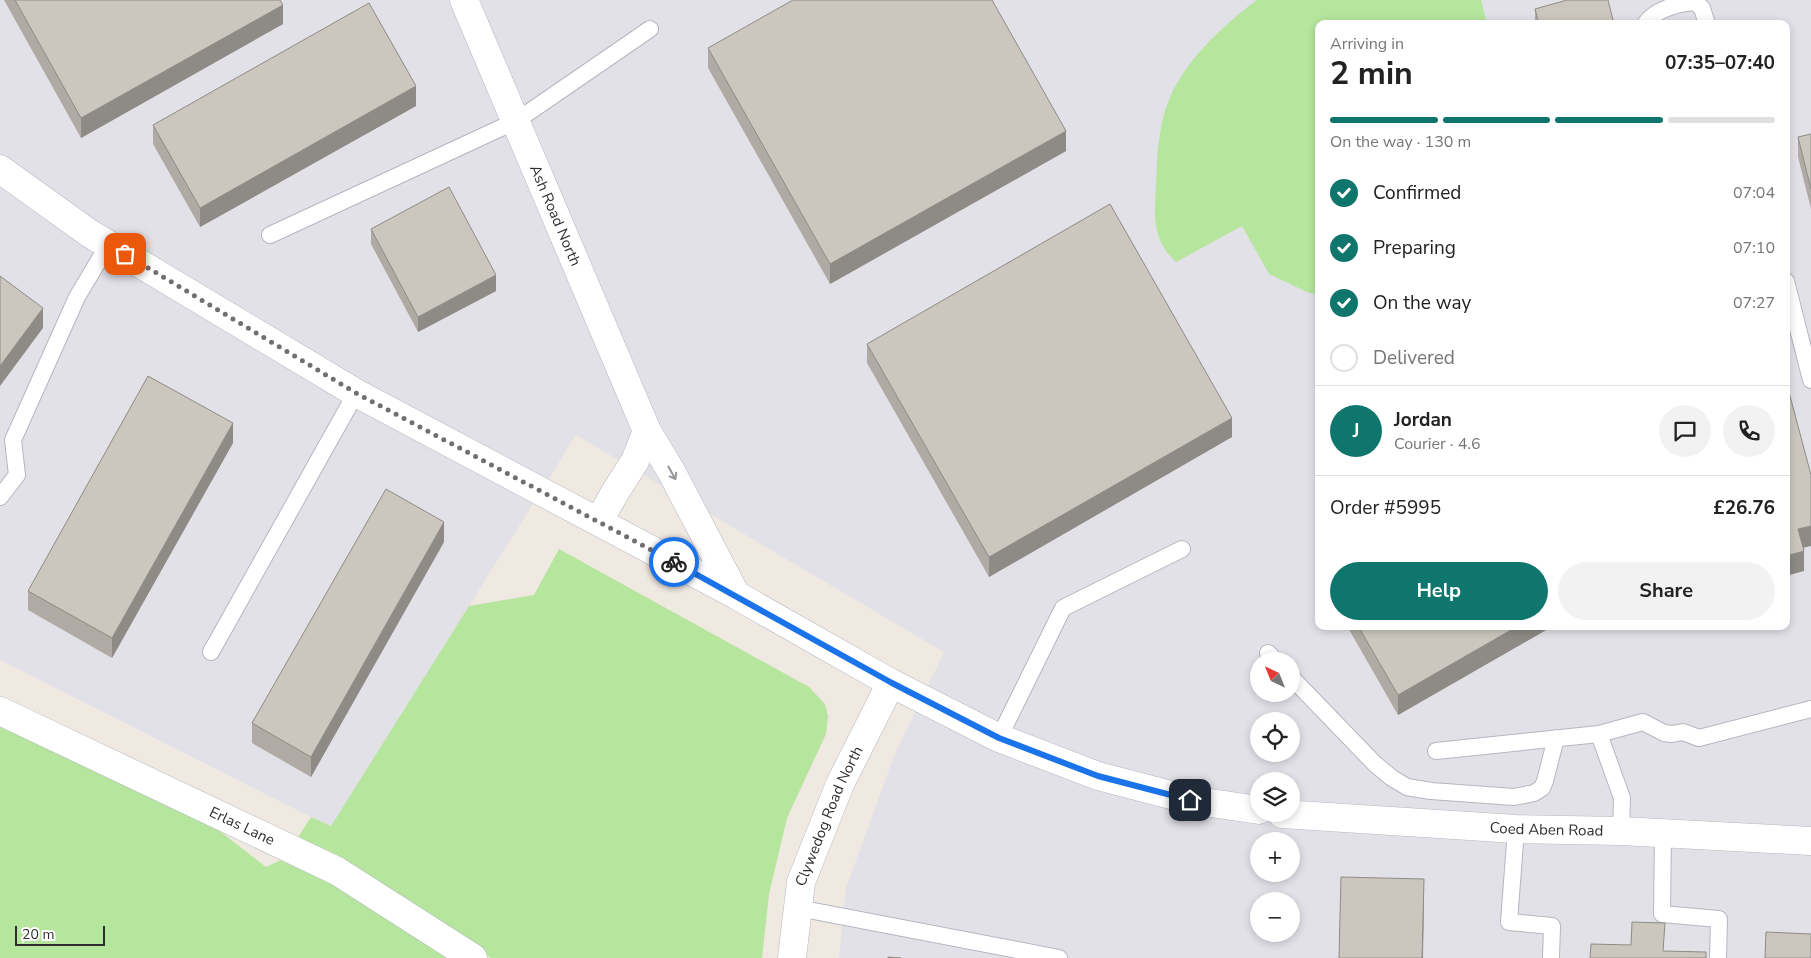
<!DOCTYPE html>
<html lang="en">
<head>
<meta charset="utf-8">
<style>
	:root { --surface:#fff; --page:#f2f2f2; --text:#222; --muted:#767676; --line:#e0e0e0; --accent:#0f766e }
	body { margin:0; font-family:"Nunito Sans",sans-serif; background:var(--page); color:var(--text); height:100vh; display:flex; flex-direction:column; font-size:19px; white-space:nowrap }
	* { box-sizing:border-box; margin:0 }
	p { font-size:16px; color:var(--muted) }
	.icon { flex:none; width:28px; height:28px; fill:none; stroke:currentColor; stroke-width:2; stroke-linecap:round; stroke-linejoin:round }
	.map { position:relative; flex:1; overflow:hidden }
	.drawer { position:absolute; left:1315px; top:20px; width:475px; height:610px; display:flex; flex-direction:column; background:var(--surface); border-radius:10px; box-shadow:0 2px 8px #0003 }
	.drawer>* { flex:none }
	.needle { width:32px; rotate:317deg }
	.fabs { position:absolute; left:1250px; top:652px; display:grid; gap:10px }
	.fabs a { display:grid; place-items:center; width:50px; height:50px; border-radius:50%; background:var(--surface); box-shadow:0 2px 8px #0003; font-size:25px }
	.scale { position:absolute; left:15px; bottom:12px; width:90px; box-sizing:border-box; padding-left:5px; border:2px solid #2e2e2e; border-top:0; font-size:14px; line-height:18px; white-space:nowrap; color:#2e2e2e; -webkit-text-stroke:4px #fff; paint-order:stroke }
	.pin { position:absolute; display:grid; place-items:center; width:42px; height:42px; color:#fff; margin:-21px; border-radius:10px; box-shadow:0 2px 8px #0006 }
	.courier { position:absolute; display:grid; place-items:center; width:50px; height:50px; margin:-25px; border:4px solid #1a73e8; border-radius:50%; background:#fff; color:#222; box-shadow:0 1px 6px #0007 }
	.headline em { font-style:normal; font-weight:700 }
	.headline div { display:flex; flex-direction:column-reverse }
	.headline { display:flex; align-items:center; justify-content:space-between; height:85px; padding:0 15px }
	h1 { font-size:32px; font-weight:700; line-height:38px }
	.bar { display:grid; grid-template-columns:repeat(4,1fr); gap:8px 5px; align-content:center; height:60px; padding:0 15px }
	.bar i { height:6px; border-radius:4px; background:var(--line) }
	.bar .current { background:var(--accent) }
	.bar p { grid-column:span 4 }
	.line { display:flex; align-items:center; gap:12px; padding:0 15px; border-top:1px solid var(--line) }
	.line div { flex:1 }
	.round { display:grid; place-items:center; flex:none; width:52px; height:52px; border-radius:26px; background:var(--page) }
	ol { padding:0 15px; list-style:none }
	li { display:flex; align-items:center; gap:15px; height:55px }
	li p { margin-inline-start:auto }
	li .icon { padding:5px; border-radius:50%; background:var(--accent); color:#fff; stroke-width:4 }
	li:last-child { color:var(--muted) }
	li i { width:28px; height:28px; border:2px solid var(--line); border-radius:50% }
	.button { display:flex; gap:10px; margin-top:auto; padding:10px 15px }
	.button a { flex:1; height:58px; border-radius:30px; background:var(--accent); color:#fff; font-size:20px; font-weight:700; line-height:58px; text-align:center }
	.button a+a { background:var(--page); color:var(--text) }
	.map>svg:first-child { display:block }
</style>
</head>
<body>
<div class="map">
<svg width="1811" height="958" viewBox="0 0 1811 958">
	<rect width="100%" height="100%" fill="#efe9e1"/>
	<path fill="#e3e1e8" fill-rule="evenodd" d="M0,0H1811V958H839L846,888L894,756L944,652L576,435L331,827L0,660ZM1319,24H1786V626H1319ZM1259,661H1291V694H1259ZM1259,721H1291V754H1259ZM1259,781H1291V814H1259ZM1259,841H1291V874H1259ZM1259,901H1291V934H1259Z"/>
	<path fill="#b6e59e" d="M1257,0H1481L1487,24H1319V294L1309,293L1269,274L1242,226L1176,262C1172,258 1167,253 1164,248C1152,228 1155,206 1156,185C1157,158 1158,130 1167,105C1181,64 1223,25 1257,0Z
		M559,549L809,687L825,704L828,716L826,734L787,818L769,894L762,958H491L458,938L452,958H0V721L203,818L266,867L285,858L311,817L331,826L469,606L534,595Z"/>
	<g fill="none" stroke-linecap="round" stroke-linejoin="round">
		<defs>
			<path id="lane" d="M1645,24C1654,10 1678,3 1695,2L1702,8L1707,24
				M270,235L516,121L650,29
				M1786,281L1811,380
				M0,497L17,475L13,440L77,297L108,245
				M211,652L356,393
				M1268,653L1276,661
				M1291,677L1375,764L1392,778L1407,787L1431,791L1514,797L1534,793L1542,788L1545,781L1556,738
				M1599,734L1643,722L1664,733L1672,734L1683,732L1699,738L1811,709
				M999,738L1063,608L1182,549
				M1436,751L1599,734L1622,798L1621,831
				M1516,829L1509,922L1552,926L1551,958
				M1663,833L1662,914L1719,919L1718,958
				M798,908L1059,958"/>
			<g id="street">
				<path id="s1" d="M464,0L647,431L671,471L736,595"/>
				<path d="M599,521L614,494L635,461L647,431"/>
				<path id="s2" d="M0,711L337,871L473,958"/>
			</g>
			<g id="secondary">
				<path d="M0,169L89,233L356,393L736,595L891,683L999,738L1098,776L1190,800L1259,810"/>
				<path id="s3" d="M1282,814L1516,829L1621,831L1811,841"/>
				<path id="s4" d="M792,958L801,882L840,784L891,683"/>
			</g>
		</defs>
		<use href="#lane" stroke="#b4b7c1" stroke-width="18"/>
		<use href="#street" stroke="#b4b7c1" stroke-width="29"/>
		<use href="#secondary" stroke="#b4b7c1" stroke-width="29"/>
		<use href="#lane" stroke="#fff" stroke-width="16"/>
		<use href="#street" stroke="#fff" stroke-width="28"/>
		<use href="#secondary" stroke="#fff" stroke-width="28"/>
	</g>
	<path fill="#afaba4" d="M4,0H280L283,24L81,138Z
		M1535,9L1614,24H1535Z
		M708,48L1066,151L830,284L708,68Z
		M416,106L200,227L153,144V125Z
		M1811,134V209L1798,157V137Z
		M371,229L496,291L418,332L371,244Z
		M867,344L1232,437L989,577L867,363Z
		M233,443L112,658L28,610V591Z
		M444,542L311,777L252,743V723Z
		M1319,554V577L1317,574V555Z
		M1347,626H1553L1398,715Z"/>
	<path fill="#8e8b86" d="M283,5V24L81,138V118Z
		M416,86V106L200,227V208Z
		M1066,131V151L830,284V264Z
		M496,275V291L418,332V317Z
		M43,308V328L0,386V366Z
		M1232,418V437L989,577V557Z
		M233,423V443L112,658V638Z
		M444,522V542L311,777V757Z
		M1811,526V546L1798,549V529Z
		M1804,551V571L1786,576V556Z
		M1518,626H1553L1398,715V695Z
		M1424,879V899L1423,958H1422Z"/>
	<path fill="#cbc7bf" stroke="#8e8b86" d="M15,0H280L283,5L81,118Z
		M793,0H992L1066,131L830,264L708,48Z
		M1567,0H1608L1614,24H1539L1535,9Z
		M369,3L416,86L200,208L153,125Z
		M1811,134V189L1798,137Z
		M449,187L496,275L418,317L371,229Z
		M1110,204L1232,418L989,557L867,344Z
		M0,276L43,308L0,366Z
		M148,376L233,423L112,638L28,591Z
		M1786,381L1811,475V526L1798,529L1804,551L1786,556Z
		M386,489L444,522L311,757L252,723Z
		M1358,626H1518L1398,695Z
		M1341,877L1424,879L1422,958H1339Z
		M1632,922L1665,923L1663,951L1706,952V958H1590L1591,944L1631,945Z
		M1766,932L1811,934V958H1765Z
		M888,957L901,958H888Z"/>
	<defs><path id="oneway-shaft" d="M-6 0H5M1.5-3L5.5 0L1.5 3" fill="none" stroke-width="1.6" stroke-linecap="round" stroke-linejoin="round" transform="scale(1.25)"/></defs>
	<use stroke="#969696" href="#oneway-shaft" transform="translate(672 473) rotate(61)"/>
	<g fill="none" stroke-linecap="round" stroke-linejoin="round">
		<path stroke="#726f6d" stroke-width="5" stroke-dasharray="0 9" d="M125,254L356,393L674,562"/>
		<path stroke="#1a73e8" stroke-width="6" d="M674,562L892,683L999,738L1098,776L1190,800"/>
	</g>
	<g text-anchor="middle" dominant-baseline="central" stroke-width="4" stroke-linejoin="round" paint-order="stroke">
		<g font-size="15" fill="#2e2e2e" stroke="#fff">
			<text stroke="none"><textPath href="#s1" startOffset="234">Ash Road North</textPath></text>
			<text stroke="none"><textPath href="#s4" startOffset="148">Clywedog Road North</textPath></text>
			<text stroke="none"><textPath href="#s2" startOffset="268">Erlas Lane</textPath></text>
			<text stroke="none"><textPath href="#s3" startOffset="265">Coed Aben Road</textPath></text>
		</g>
	</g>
</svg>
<div class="fabs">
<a><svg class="needle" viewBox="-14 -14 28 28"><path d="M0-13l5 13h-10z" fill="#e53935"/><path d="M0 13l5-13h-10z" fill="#767676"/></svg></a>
<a><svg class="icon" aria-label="locate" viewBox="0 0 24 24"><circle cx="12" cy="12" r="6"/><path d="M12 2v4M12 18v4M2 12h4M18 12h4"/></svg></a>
<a><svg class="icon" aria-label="layers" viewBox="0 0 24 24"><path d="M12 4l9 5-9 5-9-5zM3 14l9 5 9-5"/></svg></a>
<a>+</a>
<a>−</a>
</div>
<div class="scale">20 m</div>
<div class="pin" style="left:125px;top:254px;background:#ea580c"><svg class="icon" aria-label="bag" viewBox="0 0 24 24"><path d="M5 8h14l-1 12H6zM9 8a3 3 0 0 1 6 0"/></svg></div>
<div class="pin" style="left:1190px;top:800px;background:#1f2937"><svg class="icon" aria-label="home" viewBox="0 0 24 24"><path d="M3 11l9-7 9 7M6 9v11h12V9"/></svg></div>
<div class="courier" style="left:674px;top:562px"><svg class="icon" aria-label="bike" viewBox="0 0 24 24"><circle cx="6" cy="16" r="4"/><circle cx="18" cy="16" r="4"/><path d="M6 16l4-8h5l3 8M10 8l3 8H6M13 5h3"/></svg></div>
<section class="drawer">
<div class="headline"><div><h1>2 min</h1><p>Arriving in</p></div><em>07:35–07:40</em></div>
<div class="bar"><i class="current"></i><i class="current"></i><i class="current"></i><i></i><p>On the way · 130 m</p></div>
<ol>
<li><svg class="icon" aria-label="check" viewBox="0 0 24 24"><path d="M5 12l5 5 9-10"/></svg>Confirmed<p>07:04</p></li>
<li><svg class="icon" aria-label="check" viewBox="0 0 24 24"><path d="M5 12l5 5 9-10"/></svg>Preparing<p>07:10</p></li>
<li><svg class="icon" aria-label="check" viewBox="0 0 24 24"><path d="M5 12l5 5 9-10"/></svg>On the way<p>07:27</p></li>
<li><i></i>Delivered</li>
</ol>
<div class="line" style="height:90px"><b class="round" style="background:var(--accent);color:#fff">J</b><div><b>Jordan</b><p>Courier · 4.6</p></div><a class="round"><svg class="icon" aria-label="chat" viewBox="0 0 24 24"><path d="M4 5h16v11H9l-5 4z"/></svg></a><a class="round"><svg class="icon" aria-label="phone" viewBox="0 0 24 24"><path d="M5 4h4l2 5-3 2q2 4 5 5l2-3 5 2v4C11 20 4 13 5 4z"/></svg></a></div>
<div class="line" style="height:65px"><div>Order #5995</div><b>£26.76</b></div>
<div class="button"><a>Help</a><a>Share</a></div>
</section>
</div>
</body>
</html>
